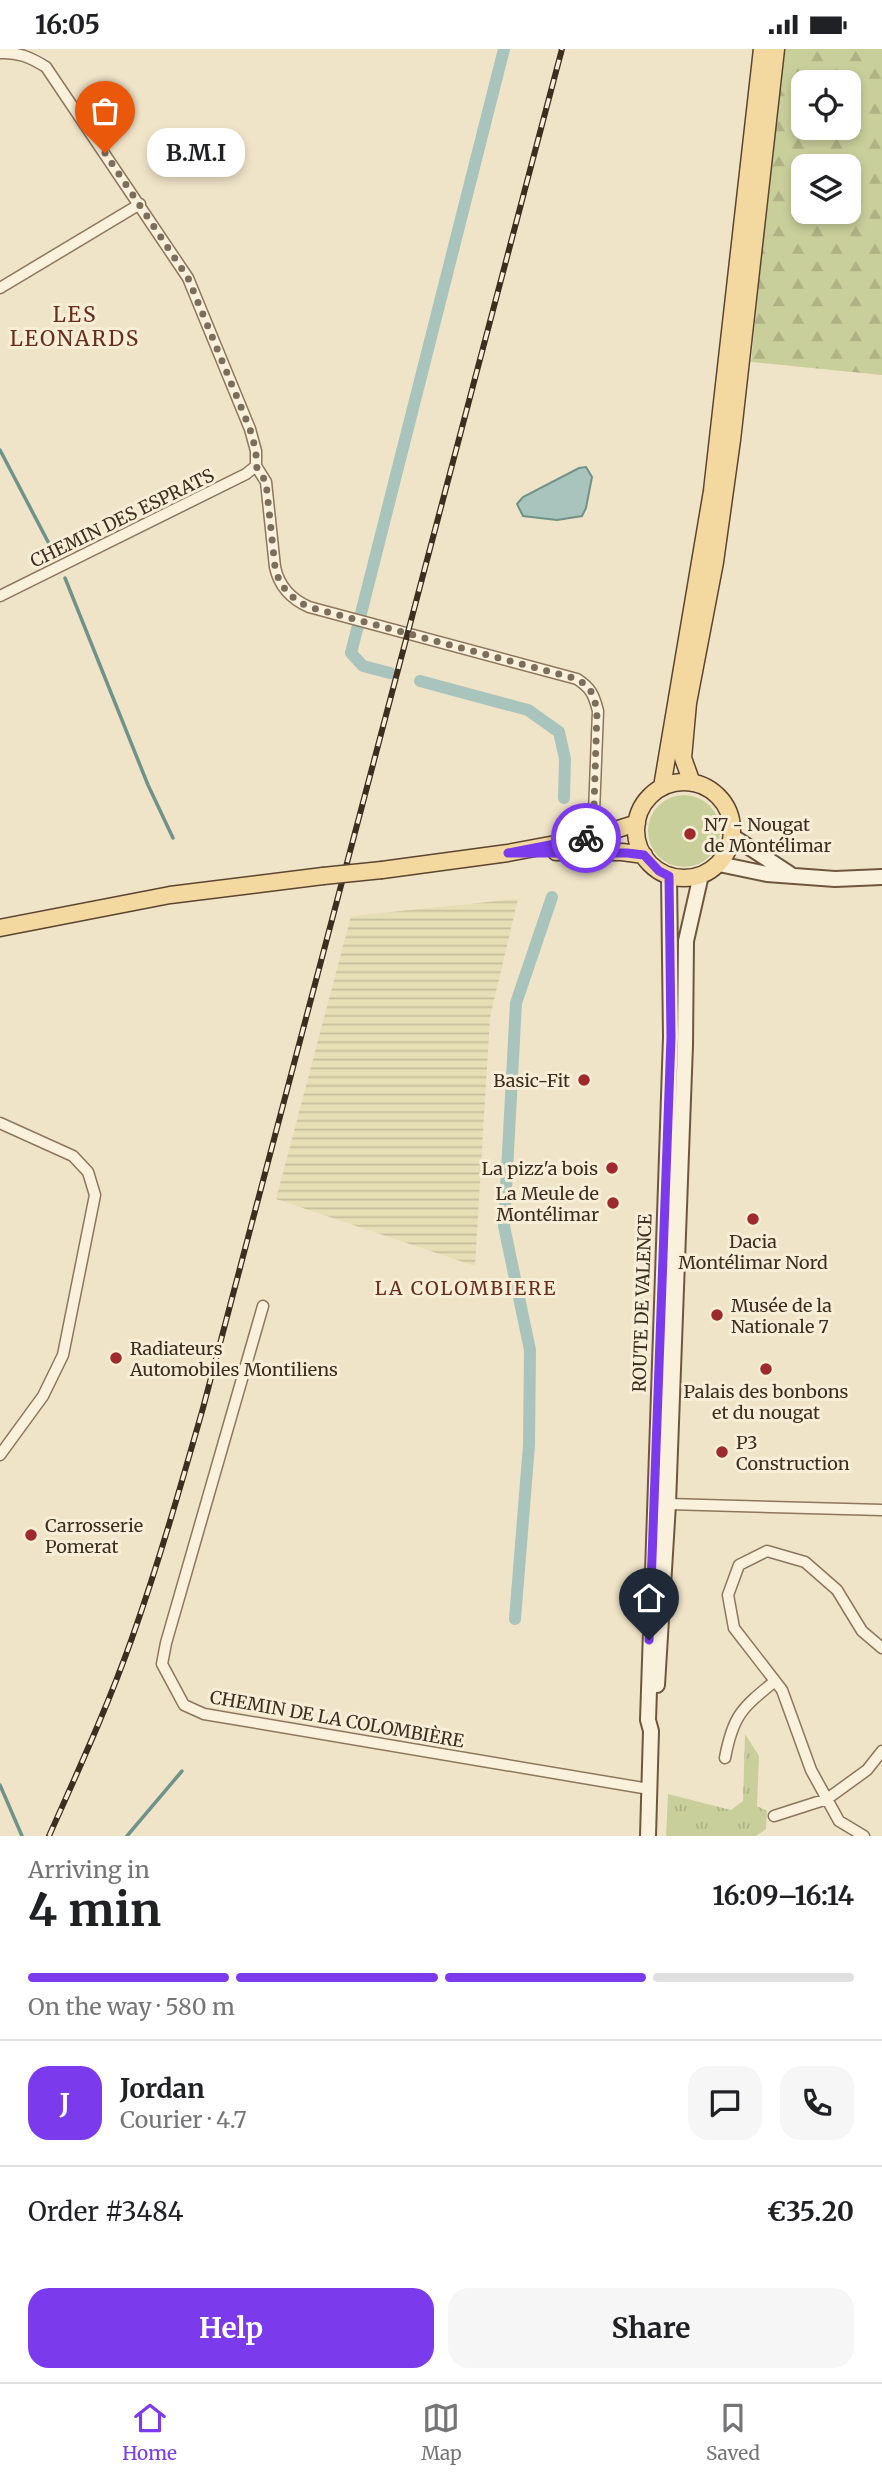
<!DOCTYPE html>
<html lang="en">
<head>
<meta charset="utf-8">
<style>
	:root { --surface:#fff; --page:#f6f6f6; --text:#202124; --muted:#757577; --line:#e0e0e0; --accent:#7c3aed }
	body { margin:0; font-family:Merriweather,serif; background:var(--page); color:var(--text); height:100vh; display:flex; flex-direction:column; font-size:26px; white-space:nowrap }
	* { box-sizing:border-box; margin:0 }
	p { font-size:23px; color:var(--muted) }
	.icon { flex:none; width:38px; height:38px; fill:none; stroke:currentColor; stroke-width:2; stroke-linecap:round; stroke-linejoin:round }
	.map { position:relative; height:1787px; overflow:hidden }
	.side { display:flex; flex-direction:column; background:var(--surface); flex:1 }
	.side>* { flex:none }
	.fabs { position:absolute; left:791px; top:21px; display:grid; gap:14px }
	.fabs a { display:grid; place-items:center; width:70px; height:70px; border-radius:14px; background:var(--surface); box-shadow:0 4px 10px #0003; font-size:35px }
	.pin { position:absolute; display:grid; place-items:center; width:60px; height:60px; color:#fff; margin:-72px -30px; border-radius:50% 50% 50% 0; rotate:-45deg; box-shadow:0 0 7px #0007 }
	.pin .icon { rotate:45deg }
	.courier { position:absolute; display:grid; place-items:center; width:70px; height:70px; margin:-35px; border:5px solid #7c3aed; border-radius:50%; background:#fff; color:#222; box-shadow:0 2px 9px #0007 }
	.bubble { position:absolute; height:49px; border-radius:21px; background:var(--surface); box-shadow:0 4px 10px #0003; font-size:23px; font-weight:700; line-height:49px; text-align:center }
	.headline em { font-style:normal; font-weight:700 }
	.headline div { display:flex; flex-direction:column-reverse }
	.headline { display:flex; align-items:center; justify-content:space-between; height:119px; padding:0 28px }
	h1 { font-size:46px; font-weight:700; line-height:52px }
	.bar { display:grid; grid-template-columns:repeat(4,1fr); gap:10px 7px; align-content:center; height:84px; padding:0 28px }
	.bar i { height:9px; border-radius:5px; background:var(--line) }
	.bar .current { background:var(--accent) }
	.bar p { grid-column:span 4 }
	.line { display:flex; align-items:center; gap:18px; padding:0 28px; border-top:2px solid var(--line) }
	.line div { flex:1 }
	.round { display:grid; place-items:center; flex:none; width:74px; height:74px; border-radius:21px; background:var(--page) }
	.cta { display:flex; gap:14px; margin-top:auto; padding:14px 28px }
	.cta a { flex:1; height:80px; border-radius:21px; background:var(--accent); color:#fff; font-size:28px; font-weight:700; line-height:80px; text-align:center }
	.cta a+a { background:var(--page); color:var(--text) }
	.status { display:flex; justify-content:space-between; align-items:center; height:49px; padding:0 35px; background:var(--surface); direction:ltr }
	.status svg { height:19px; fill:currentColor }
	.tabs { display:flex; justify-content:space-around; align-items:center; height:98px; border-top:2px solid var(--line); background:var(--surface); font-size:19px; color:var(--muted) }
	.tabs a { display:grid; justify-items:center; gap:4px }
	.tabs .current { color:var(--accent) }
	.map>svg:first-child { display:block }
</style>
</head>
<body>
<div class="status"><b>16:05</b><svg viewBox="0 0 49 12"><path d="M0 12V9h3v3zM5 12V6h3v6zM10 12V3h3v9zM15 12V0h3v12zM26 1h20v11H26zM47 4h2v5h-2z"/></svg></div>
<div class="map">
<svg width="882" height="1787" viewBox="0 0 882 1787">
	<defs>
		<pattern id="farmland-rules" width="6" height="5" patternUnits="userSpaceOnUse" patternTransform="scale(1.75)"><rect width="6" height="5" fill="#e6deb5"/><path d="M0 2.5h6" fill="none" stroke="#c6bf9b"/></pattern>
		<pattern id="forest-firs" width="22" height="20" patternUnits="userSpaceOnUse" patternTransform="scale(1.75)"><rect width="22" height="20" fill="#c9cf9b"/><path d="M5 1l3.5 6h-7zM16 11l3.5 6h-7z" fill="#aeb285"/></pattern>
		<pattern id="park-tufts" width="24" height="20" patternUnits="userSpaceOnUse" patternTransform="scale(1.75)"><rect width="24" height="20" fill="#c9cf9b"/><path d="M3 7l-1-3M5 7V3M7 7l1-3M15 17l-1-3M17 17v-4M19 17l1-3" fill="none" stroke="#aeb285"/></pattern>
	</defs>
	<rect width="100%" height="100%" fill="#f0e4c8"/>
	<path fill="url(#farmland-rules)" d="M518,850L490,968L475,1217L276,1150L351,867Z"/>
	<path fill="#c9cf9b" d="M648 782a36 36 0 1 1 72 0a36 36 0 1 1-72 0Z"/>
	<path fill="url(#forest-firs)" fill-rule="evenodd" d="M782,0H882V326L751,313ZM803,33H849V79H803ZM803,117H849V163H803Z"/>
	<path fill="url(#park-tufts)" d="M745,1685L759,1707L757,1757L767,1762L766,1780L756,1787H666L668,1745L731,1761L743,1752Z"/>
	<path fill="#a9c4bc" stroke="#6f938a" stroke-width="2" d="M586,418L592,428L586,459L582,467L557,471L523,467L517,455L523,448L579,419Z"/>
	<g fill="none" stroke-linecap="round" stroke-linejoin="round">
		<path stroke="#6f938a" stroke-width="3.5" d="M0,401L56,508
			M65,529L148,736L173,789
			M0,1736L22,1787
			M127,1787L182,1722"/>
		<path stroke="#a9c4bc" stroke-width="12" d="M390,624L363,617L351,604L504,0
			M420,632L528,661L559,683L565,710L564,749
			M515,1570L529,1396L530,1301L504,1177L516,954L552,848"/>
		<defs>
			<path id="minor" d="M0,4C18,3 30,8 46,18L188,229L250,380L256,402V417L266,433L275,518C279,537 291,550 309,558L577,630C591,639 594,646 598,662L593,788
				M0,239L140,155
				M0,547L246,425L256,417
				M0,1074L73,1107L88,1123L95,1146L63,1306L43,1347L0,1406
				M263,1257L166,1594L162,1615L184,1656L204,1665L649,1740
				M668,1455L882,1461
				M725,1709C733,1666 742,1659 775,1632
				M774,1767L827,1750L867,1721L882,1702
				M864,1787L839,1772L811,1721L782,1641L734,1579L728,1546L739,1516L767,1502L805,1513L837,1541L862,1582L882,1599"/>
			<path id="secondary" d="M732,787L790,825
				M719,815L767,825L835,830L882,828
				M657,1636L668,1455L685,996L686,892L701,826
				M648,1787L651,1682L648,1671L671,988L669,826"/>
			<path id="primary" d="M636 781a48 48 0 1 1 96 0a48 48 0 1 1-96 0Z
				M692,734L683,709L688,654L715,513L732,391L776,0
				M662,738L712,442L762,0
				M556,803H622L644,806
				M382,821L508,804L593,788L637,774
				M0,879L170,846L323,827"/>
		</defs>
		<use href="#minor" stroke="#8d765c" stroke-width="13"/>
		<use href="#secondary" stroke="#6f573f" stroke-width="18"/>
		<use href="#primary" stroke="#5b4430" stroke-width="19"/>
		<use href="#minor" stroke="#faf1dc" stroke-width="10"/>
		<use href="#secondary" stroke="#faf1dc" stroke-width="14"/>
		<use href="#primary" stroke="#f3d9a0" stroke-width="16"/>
		<defs>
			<path id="rail" d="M49,1787C78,1722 108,1657 132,1589C159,1513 181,1436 203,1359L562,0"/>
		</defs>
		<use href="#rail" stroke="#3d2e20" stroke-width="6"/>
		<use href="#rail" stroke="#f7eed8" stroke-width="3.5" stroke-dasharray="10" stroke-linecap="butt"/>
		<defs>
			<path id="primary-bridge" d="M323,827L382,821"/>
		</defs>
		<use href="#primary-bridge" stroke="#5b4430" stroke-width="19" stroke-linecap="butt"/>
		<use href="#primary-bridge" stroke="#f3d9a0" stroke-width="16"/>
	</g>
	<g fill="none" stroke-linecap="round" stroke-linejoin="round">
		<path stroke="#7c6e5b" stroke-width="7" stroke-dasharray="0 12.6" d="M105,104L188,229L250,380L256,402V417L266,433L275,518C279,537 291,550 309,558L577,630C592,639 594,646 597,663L593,788L586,789"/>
		<path stroke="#7c3aed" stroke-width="9" d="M586,789L508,804H627L644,806L659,822L669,827L671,988L649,1591"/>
	</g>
	<g fill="#9e2a2b" stroke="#f7eed8" stroke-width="2.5">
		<circle cx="690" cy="785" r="7"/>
		<circle cx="584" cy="1031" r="7"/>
		<circle cx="612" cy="1119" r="7"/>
		<circle cx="613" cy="1154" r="7"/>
		<circle cx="753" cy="1170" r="7"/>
		<circle cx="717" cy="1266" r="7"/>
		<circle cx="116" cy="1309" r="7"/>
		<circle cx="766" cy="1320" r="7"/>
		<circle cx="722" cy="1403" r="7"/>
		<circle cx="31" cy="1486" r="7"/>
	</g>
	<g text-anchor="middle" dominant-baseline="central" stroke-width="6" stroke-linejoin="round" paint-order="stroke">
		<g font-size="18" fill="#3d2e20" stroke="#f7eed8">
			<text transform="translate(122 469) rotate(-26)">CHEMIN DES ESPRATS</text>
			<text transform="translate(642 1254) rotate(-88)">ROUTE DE VALENCE</text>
			<text transform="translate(337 1670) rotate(10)">CHEMIN DE LA COLOMBIÈRE</text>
		</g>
		<g font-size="18" fill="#3d2e20" stroke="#f7eed8" text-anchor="start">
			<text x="704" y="775">N7 - Nougat<tspan x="704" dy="21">de Montélimar</tspan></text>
			<text x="570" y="1031" text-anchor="end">Basic-Fit</text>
			<text x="598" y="1119" text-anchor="end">La pizz'a bois</text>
			<text x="599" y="1144" text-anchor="end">La Meule de<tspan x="599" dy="21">Montélimar</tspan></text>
			<text x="753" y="1192" text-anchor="middle">Dacia<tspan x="753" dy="21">Montélimar Nord</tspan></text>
			<text x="731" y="1256">Musée de la<tspan x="731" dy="21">Nationale 7</tspan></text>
			<text x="130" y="1299">Radiateurs<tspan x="130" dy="21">Automobiles Montiliens</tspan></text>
			<text x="766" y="1342" text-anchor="middle">Palais des bonbons<tspan x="766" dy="21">et du nougat</tspan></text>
			<text x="736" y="1393">P3<tspan x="736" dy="21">Construction</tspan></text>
			<text x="45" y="1476">Carrosserie<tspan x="45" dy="21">Pomerat</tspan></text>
		</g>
		<g font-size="19" letter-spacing="2" fill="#6b2e1e" stroke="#f7eed8">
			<text x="466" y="1239">LA COLOMBIERE</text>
		</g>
		<g font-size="21" letter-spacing="2" fill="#6b2e1e" stroke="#f7eed8">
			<text x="75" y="265">LES<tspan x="75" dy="24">LEONARDS</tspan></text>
		</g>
	</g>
</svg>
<div class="fabs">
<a><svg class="icon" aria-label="locate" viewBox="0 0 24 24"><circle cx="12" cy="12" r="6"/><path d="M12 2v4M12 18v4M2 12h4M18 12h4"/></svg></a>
<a><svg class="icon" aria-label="layers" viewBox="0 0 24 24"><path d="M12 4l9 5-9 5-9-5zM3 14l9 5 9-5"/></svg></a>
</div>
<div class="pin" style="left:105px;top:104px;background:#ea580c"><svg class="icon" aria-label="bag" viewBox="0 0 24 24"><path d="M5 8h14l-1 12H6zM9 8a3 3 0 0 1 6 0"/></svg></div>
<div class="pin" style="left:649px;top:1591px;background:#1f2937"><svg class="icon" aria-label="home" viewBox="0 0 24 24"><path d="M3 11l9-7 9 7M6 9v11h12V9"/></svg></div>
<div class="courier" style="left:586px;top:789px"><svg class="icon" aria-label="bike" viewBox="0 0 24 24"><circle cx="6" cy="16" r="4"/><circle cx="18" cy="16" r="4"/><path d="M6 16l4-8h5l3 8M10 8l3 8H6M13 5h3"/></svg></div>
<div class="bubble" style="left:147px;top:79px;width:98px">B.M.I</div>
</div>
<section class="side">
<div class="headline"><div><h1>4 min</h1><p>Arriving in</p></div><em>16:09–16:14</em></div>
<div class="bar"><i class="current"></i><i class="current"></i><i class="current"></i><i></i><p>On the way · 580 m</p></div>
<div class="line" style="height:126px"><b class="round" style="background:var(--accent);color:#fff">J</b><div><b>Jordan</b><p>Courier · 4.7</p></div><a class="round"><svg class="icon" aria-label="chat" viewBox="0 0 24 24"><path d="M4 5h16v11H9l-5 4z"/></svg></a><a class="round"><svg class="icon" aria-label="phone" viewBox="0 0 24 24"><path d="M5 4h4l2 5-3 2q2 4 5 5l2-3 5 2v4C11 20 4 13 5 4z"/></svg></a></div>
<div class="line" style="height:91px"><div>Order #3484</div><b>€35.20</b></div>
<div class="cta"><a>Help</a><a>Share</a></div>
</section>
<nav class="tabs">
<a class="current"><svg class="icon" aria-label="home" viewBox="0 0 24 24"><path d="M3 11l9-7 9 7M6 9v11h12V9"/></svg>Home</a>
<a><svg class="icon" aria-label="map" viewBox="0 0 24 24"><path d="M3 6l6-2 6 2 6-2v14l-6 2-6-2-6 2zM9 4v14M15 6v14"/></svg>Map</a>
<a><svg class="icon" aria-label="saved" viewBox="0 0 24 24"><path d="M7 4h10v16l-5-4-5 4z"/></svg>Saved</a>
</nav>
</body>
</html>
